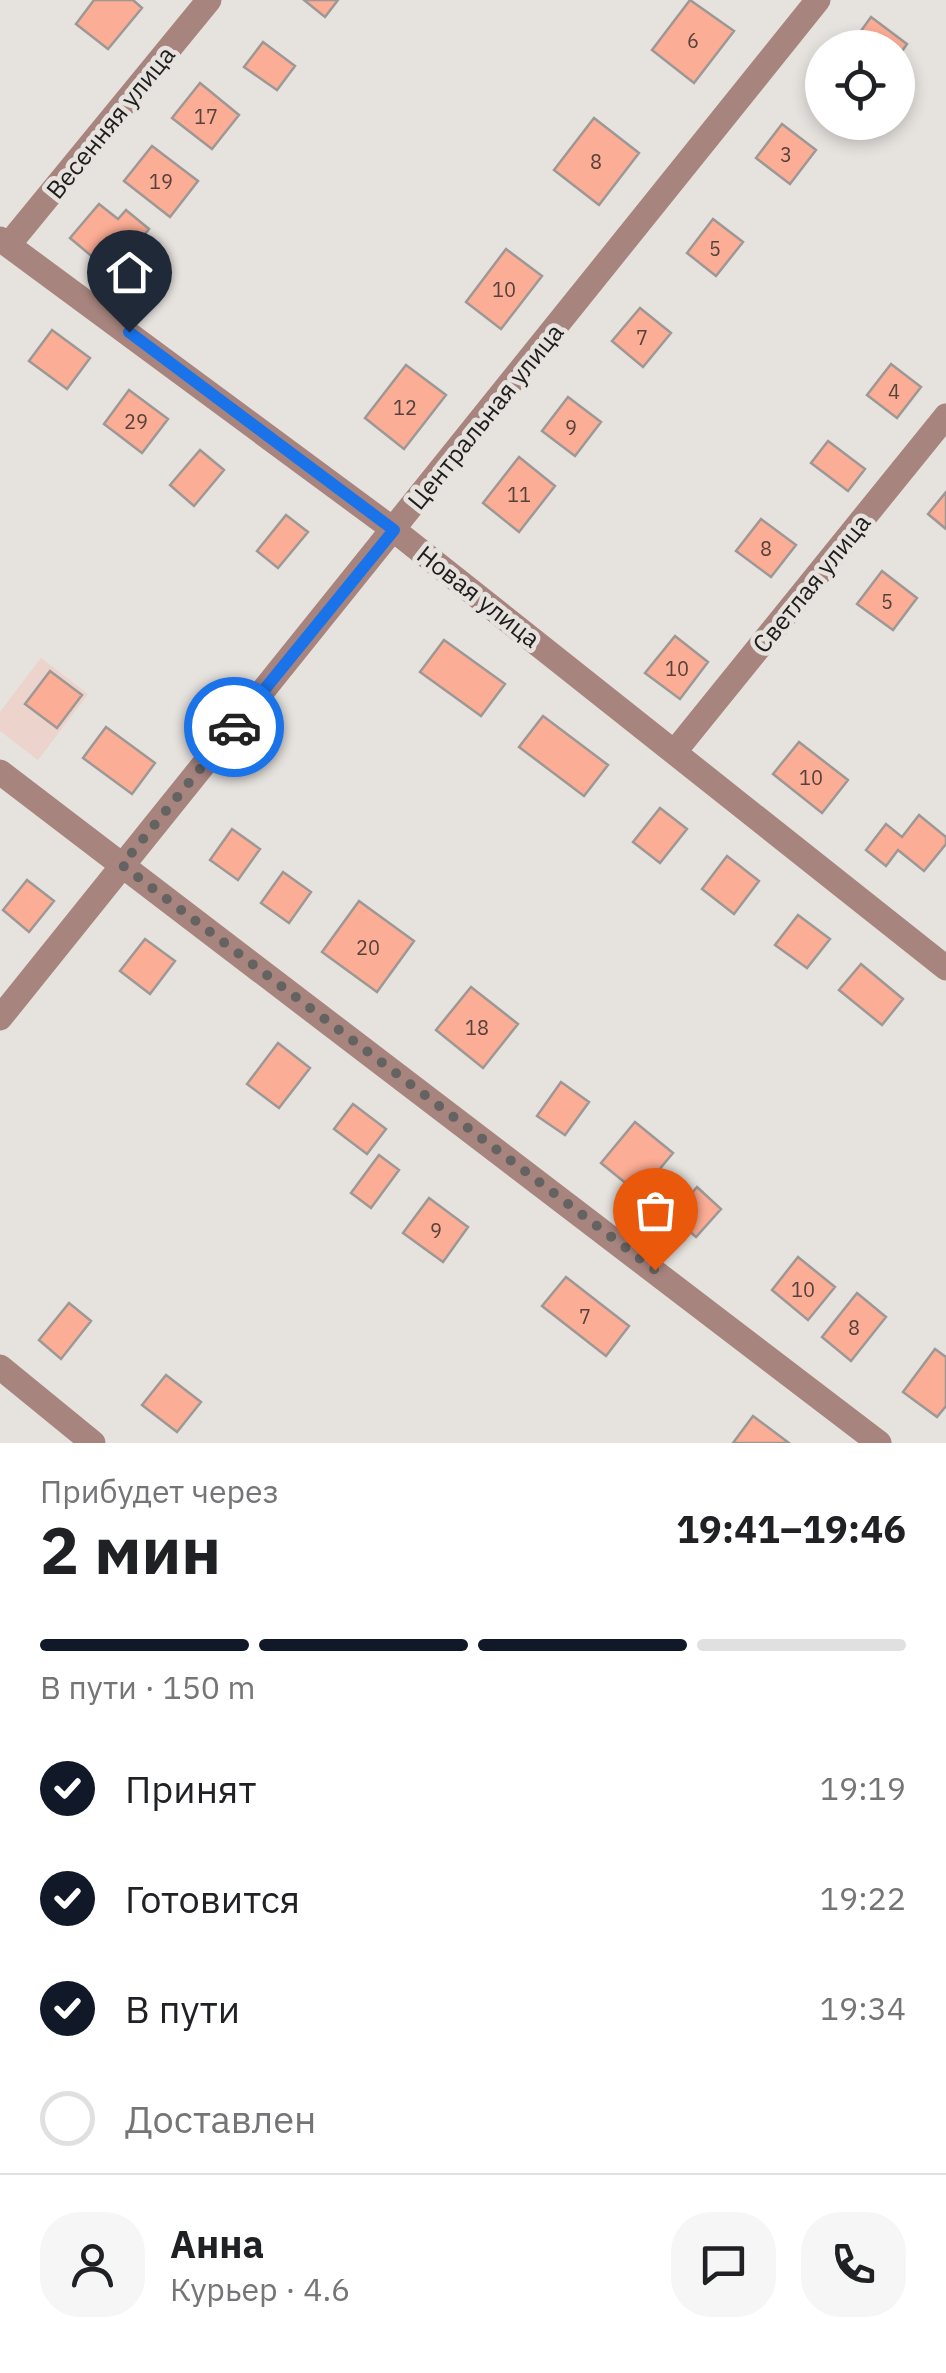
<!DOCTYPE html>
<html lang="ru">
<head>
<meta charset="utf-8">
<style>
	:root { --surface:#fff; --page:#f6f6f6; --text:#202124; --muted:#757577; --line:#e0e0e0; --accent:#111827 }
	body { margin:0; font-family:"IBM Plex Sans",sans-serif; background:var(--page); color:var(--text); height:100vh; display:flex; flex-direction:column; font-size:38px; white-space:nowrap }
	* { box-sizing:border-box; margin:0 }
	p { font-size:32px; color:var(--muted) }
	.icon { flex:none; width:55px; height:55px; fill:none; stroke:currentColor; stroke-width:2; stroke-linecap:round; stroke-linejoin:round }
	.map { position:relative; height:1443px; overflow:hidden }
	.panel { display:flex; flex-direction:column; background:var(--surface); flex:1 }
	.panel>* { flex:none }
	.buttons { position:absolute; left:805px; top:30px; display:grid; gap:20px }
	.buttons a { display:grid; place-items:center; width:110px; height:110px; border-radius:50%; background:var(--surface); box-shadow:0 5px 15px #0003; font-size:50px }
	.pin { position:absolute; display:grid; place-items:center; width:85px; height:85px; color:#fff; margin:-102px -42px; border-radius:50% 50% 50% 0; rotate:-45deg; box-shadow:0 0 10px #0007 }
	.pin .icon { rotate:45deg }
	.courier { position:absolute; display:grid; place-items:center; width:100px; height:100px; margin:-50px; border:8px solid #1a73e8; border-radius:50%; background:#fff; color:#222; box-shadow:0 2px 12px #0007 }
	.overview em { font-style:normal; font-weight:700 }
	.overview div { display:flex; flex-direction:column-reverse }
	.overview { display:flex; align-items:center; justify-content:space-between; height:170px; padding:0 40px }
	h1 { font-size:65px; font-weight:700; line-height:75px }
	.bar { display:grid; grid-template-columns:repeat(4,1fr); gap:15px 10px; align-content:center; height:120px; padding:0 40px }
	.bar i { height:12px; border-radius:8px; background:var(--line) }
	.bar .current { background:var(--accent) }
	.bar p { grid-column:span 4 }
	.line { display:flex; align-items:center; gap:25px; padding:0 40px; border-top:2px solid var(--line) }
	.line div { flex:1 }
	.round { display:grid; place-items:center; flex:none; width:105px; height:105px; border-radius:40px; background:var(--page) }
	ol { padding:0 40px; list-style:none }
	li { display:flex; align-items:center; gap:30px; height:110px }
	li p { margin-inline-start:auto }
	li .icon { padding:10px; border-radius:50%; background:var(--accent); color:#fff; stroke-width:4 }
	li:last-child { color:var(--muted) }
	li i { width:55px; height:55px; border:5px solid var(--line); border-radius:50% }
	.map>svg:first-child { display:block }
</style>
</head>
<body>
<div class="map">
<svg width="946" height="1443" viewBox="0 0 946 1443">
	<rect width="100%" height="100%" fill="#e6e2de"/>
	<path fill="#ecd3cb" d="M41,658L88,694L38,760L0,731V712Z"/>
	<path fill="#fcad95" stroke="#9d9896" stroke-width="2.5" d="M94,0H133L142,8L108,49L76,24Z
		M304,0H338L325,17Z
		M690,0L734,31L694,83L652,50Z
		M871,17L907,44L898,57V48L850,46Z
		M263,42L295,66L277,90L244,67Z
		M200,83L239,115L212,149L172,118Z
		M594,118L639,153L599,205L554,170Z
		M782,124L816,150L790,184L756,158Z
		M152,146L198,181L170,217L124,181Z
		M99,204L118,219L126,210L149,229L113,274L70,238Z
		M713,219L743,242L716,276L687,253Z
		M506,249L542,276L501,329L466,302Z
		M640,308L671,333L643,367L612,341Z
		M52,330L90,358L67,389L29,361Z
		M891,364L921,387L897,418L867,395Z
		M406,365L446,395L404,449L365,418Z
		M129,390L168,419L142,453L104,424Z
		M568,397L601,422L575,456L542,431Z
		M828,441L865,469L848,491L811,463Z
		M200,450L224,470L194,506L170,485Z
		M519,457L555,486L519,532L483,503Z
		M946,492V529L928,514Z
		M286,515L308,532L278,568L257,551Z
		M761,519L796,545L771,577L736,551Z
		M882,571L917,598L893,630L857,604Z
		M675,636L708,662L680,699L645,673Z
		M444,640L505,684L481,716L420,672Z
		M50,671L82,695L57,728L25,704Z
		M543,716L608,765L584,796L519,747Z
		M106,727L155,763L132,794L83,758Z
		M799,742L848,780L822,813L773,774Z
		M660,808L687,829L660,863L633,842Z
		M919,815L946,837V844L924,871L898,850L886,866L866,850L886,824L902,837Z
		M232,829L260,849L238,880L210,860Z
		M727,856L759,881L734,914L702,889Z
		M283,872L311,892L289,923L261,903Z
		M27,880L54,901L29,932L3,910Z
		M359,901L414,941L377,992L322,952Z
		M798,915L830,939L807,968L775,945Z
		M145,939L175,961L150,994L120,971Z
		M861,964L903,999L882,1025L839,990Z
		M471,987L518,1024L483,1068L436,1030Z
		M278,1043L310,1068L279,1108L247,1084Z
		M561,1082L589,1102L565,1135L537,1116Z
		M353,1104L386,1129L367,1154L334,1129Z
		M635,1122L673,1153L639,1194L601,1163Z
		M379,1155L399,1170L371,1208L351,1193Z
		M697,1187L721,1209L696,1237L672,1216Z
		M429,1198L468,1227L443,1262L403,1233Z
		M798,1257L835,1287L808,1320L772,1290Z
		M566,1277L629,1326L606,1356L542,1306Z
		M857,1293L886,1317L851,1361L822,1337Z
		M69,1303L91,1321L61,1359L39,1340Z
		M935,1349L946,1357V1406L937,1417L903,1392Z
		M166,1375L201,1402L177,1432L142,1405Z
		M753,1416L789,1443H733Z"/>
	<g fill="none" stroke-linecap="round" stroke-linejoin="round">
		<path stroke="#a7847e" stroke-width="25" d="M0,239L394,530L946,968
			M10,243L209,0
			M676,750L946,416
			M0,772L879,1443
			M0,1018L818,0
			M0,1367L93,1443"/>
	</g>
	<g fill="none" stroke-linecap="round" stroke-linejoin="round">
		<path stroke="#656361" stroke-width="10" stroke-dasharray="0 18" d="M234,727L122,865L655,1270"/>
		<path stroke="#1a73e8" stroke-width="12" d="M129,332L394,530L234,727"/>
	</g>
	<g text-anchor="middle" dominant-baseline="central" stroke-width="9" stroke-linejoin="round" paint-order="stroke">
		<g font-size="20" fill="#57423b">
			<text x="693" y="40">6</text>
			<text x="206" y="116">17</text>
			<text x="786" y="154">3</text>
			<text x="596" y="161">8</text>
			<text x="161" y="181">19</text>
			<text x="715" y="248">5</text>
			<text x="504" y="289">10</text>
			<text x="642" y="337">7</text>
			<text x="894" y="391">4</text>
			<text x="405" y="407">12</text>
			<text x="136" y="421">29</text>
			<text x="571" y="427">9</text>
			<text x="519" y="494">11</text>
			<text x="766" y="548">8</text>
			<text x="887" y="601">5</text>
			<text x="677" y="668">10</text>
			<text x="811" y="777">10</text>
			<text x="368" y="947">20</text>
			<text x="477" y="1027">18</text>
			<text x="436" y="1230">9</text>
			<text x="803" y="1289">10</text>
			<text x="585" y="1316">7</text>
			<text x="854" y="1327">8</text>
		</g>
		<g font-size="25" fill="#201e1d" stroke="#e6e2de">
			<text transform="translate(110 122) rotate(-51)">Весенняя улица</text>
			<text transform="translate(485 416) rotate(-51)">Центральная улица</text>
			<text transform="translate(811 583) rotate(-51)">Светлая улица</text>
			<text transform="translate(479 596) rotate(38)">Новая улица</text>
		</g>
	</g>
</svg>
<div class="buttons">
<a><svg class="icon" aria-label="locate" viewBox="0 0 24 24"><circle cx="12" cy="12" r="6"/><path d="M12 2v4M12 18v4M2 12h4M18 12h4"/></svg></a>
</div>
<div class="pin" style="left:655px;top:1270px;background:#ea580c"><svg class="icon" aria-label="bag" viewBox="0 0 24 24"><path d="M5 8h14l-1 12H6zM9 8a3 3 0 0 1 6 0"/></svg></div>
<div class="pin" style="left:129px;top:332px;background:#1f2937"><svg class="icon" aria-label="home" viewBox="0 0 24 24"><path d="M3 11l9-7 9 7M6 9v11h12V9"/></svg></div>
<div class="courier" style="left:234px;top:727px"><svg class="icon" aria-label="car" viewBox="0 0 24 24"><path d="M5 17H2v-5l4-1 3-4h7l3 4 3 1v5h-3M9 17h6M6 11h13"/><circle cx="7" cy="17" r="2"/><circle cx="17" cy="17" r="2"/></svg></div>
</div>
<section class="panel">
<div class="overview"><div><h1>2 мин</h1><p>Прибудет через</p></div><em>19:41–19:46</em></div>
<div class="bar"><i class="current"></i><i class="current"></i><i class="current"></i><i></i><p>В пути · 150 m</p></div>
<ol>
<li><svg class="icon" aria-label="check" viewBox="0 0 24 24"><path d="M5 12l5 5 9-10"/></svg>Принят<p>19:19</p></li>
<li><svg class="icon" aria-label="check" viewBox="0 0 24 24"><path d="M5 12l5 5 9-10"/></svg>Готовится<p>19:22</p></li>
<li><svg class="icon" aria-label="check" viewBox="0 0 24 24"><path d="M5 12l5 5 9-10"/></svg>В пути<p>19:34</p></li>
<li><i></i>Доставлен</li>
</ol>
<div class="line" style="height:180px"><a class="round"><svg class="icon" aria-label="person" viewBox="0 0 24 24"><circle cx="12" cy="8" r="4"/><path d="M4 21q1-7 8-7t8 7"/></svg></a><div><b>Анна</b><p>Курьер · 4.6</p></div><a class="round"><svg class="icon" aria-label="chat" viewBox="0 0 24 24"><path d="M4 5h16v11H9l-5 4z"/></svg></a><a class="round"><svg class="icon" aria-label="phone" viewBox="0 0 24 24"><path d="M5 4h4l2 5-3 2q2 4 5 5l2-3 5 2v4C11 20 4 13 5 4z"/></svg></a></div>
</section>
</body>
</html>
